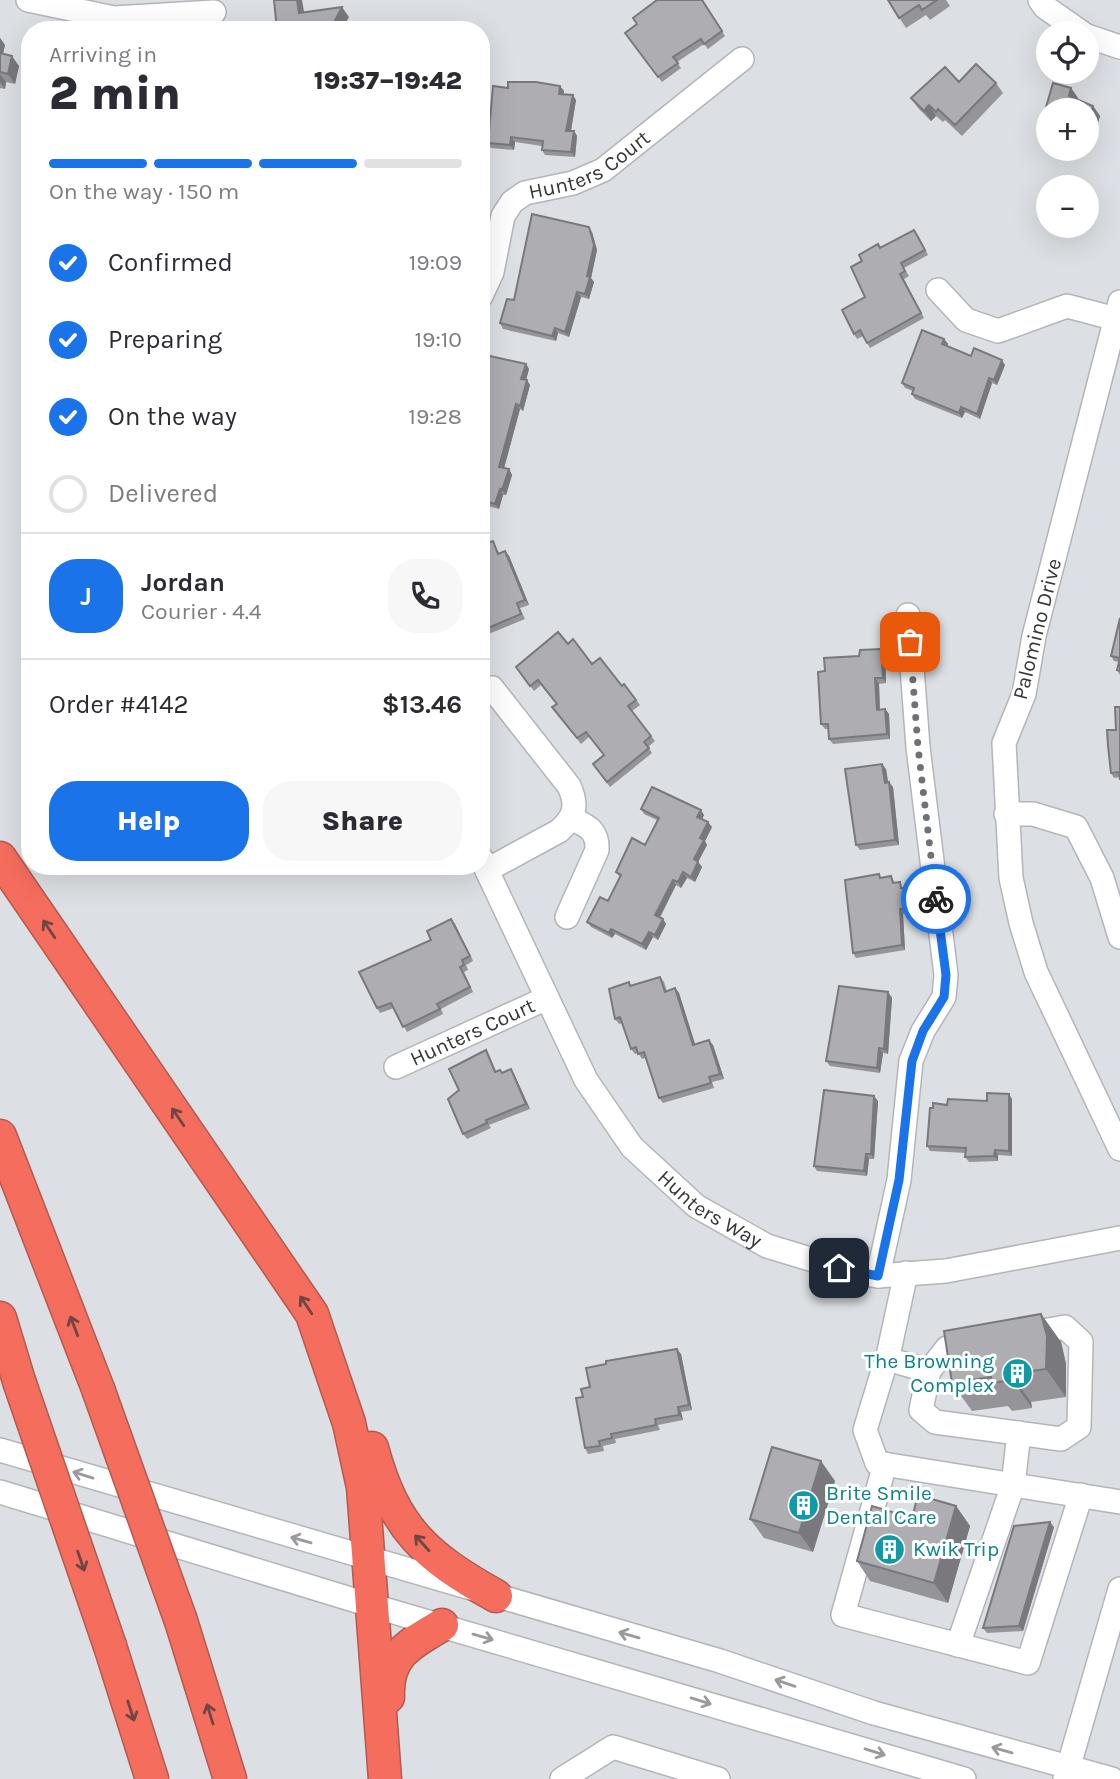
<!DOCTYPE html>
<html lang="en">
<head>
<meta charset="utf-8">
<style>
	:root { --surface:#fff; --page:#f7f7f7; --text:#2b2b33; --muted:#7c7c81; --line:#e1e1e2; --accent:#1a73e8 }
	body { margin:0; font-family:Karla,sans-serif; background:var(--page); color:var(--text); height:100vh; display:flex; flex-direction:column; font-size:26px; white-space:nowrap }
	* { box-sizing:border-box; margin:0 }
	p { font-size:23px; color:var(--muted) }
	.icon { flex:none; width:38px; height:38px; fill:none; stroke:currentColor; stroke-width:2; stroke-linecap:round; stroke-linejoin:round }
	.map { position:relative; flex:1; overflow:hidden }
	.details { position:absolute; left:21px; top:21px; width:469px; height:854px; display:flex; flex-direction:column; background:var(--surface); border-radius:28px; box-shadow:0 7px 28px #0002 }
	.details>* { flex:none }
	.fabs { position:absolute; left:1036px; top:21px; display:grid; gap:14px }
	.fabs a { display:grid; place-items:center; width:63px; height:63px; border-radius:50%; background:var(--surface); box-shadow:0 7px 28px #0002; font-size:35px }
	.pin { position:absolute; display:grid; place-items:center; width:60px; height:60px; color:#fff; margin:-30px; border-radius:14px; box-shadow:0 4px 10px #0006 }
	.courier { position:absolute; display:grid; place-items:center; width:70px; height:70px; margin:-35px; border:5px solid #1a73e8; border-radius:50%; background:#fff; color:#222; box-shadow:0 2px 9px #0007 }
	.summary em { font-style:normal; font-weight:800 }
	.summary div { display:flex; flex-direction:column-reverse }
	.summary { display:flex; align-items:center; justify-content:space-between; height:119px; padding:0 28px }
	h1 { font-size:46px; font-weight:800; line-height:52px }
	.bar { display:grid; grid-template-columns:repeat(4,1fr); gap:10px 7px; align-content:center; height:84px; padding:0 28px }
	.bar i { height:9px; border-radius:5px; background:var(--line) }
	.bar .current { background:var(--accent) }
	.bar p { grid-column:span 4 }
	.line { display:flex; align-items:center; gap:18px; padding:0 28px; border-top:2px solid var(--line) }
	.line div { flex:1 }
	.round { display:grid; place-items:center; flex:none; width:74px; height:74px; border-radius:28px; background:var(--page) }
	ol { padding:0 28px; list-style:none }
	li { display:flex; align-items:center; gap:21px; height:77px }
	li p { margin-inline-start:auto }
	li .icon { padding:7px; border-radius:50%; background:var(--accent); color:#fff; stroke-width:4 }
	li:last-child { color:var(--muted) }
	li i { width:38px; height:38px; border:4px solid var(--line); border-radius:50% }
	.action { display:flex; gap:14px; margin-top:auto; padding:14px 28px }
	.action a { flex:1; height:80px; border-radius:28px; background:var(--accent); color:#fff; font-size:28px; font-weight:800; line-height:80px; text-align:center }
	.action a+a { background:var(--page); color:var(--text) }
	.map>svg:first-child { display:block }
</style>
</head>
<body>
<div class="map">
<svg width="1120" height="1779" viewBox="0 0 1120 1779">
	<rect width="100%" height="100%" fill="#dcdfe3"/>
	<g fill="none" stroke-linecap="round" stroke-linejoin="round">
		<defs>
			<g id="minor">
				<path d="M28,0L114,18L214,12"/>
				<path d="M1040,0L1045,7L1082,33"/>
				<path d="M1087,36L1120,47"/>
				<path d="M938,290L966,320L998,331L1067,306L1116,319"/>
				<path id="s1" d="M481,296L492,272L503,216L512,202L525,193L573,183L603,170L742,59"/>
				<path d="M1120,302L1034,636L1024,694L1004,743L1011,878L1021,923L1036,972L1120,1149"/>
				<path d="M1006,814H1033L1076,827L1102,878L1120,937"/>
				<path id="s2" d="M481,858L586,1080L632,1147L696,1206L767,1246L853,1272L878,1276L946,1271L1120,1238"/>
				<path d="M487,870L559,831C575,817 578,805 569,786L492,688"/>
				<path d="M567,917L597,850C598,830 587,826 571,818"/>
				<path id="s3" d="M396,1067L547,998"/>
				<path d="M906,1273L889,1351L865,1430L877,1463L1120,1502"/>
				<path d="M878,1276L899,1180L911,1061L923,1031L944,997L946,975L918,747L908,615"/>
				<path d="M887,1359L929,1371L921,1410L935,1422L1061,1439L1079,1427L1081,1342L1065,1327L1021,1335"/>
				<path d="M929,1371L947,1348L977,1343"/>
				<path d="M0,1450L720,1661L874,1713L1112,1779"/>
				<path d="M885,1464L843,1615L1028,1663L1081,1495"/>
				<path d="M0,1492L370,1605L964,1779"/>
				<path d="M958,1645L1013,1485L1019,1433"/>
				<path d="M562,1779L613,1747L718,1779"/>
				<path d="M1065,1779L1120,1589"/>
			</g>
			<path id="highway" d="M0,858L312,1314L349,1423L363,1487L385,1779
				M0,1136L98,1389
				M0,1318L19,1381
				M372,1448C394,1529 425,1556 496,1596
				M181,1621L230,1779
				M110,1646L152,1779
				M388,1697C386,1655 410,1644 442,1625"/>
		</defs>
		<use href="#minor" stroke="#b3b5ba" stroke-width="26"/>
		<use href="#highway" stroke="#b25a50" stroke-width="35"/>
		<use href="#minor" stroke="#fff" stroke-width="23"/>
		<use href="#highway" stroke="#f56d5d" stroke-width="32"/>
		<defs>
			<path id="highway-bridge" d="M19,1381L110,1646
				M98,1389L181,1621"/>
		</defs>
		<use href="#highway-bridge" stroke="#b25a50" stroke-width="35" stroke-linecap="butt"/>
		<use href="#highway-bridge" stroke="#f56d5d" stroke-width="32"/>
	</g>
	<path fill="#959599" d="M702,0L725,36L708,49L704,44L677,62L681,68L662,82L625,33L637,24Z
		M888,0H946L950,6L930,20L926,15L906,28Z
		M0,38L5,45L3,54L19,66L15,84L6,82L5,89L0,88Z
		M959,82L996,83L1003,93L962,136L945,120L943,122L936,116L931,121L918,108L911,98Z
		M1053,83L1071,88L1078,98V99L1093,106L1100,116L1092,143L1087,142V110H1048V130L1042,121Z
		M560,86L564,91L563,95L576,100L571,131H574L577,136L575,157L545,155L542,150V146L515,142L514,150L491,148L488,143L508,88Z
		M592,232L597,250L591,278L594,282L589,299L581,297L569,337L558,333L556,341L503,329L500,323L514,300Z
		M918,235L928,255L904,268L909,276L904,279L924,318L870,348L863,336L857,339L854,334L865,297L862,261L880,248Z
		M944,339L948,344L947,346L971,356L1005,365L997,385L992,383L980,419L965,412L962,418L915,399L912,394L913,391L905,388L902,383Z
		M481,354L526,364L529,369L526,380L530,385L523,411L520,409L504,468L509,469L512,475L506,495H503L499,509L484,505L481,514Z
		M493,541L499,553L505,551L509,556L529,605L520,608L525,619L481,637V545Z
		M1120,618V675L1117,670L1119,662L1114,661L1111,656Z
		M568,644L622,686L624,684L640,705L632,711L655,741L648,747L652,753L610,787L593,764L604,755L589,737L581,744L552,707L556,704L541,685L534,691L516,667Z
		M881,649L885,654L886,683L879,684L880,710L885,709L889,714L890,739L833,744L829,739V729H825L821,724L825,671L859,656Z
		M1116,730L1120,777L1114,778L1111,773Z
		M886,769L888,782L893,787L899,845L860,850L856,845Z
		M641,809L704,815L702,819L712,827L705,841L707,845L698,862L702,867L695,882L687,878L681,888L676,885L660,918L663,919L666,924L658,940L653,937L646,950L615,934L612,938L591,927L587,922L608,901L620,877L616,872L645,845L657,820L644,814Z
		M891,876L895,883L904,888L908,893L911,913L903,914L905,950L856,958L853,953L882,878Z
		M451,919L473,961L466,965L468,970L464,972L473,992L441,1009L443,1014L407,1032L394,1008L380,1013L377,1008Z
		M660,977L664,982L667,991L675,988L679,993L695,1045H713L724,1079L712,1082L714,1088L663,1103L659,1098L645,1058L642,1059L638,1053L635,1054L631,1049L622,1023L619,1024L615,1019L632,986Z
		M888,992L892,998L888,1054L883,1053L880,1073L830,1066L826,1061Z
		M489,1055L496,1071L502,1073L511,1069L514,1074L530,1109L489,1125L491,1128L467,1139L463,1134L459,1090Z
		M1012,1099V1156L998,1155V1161L969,1162L965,1157L966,1153L930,1151L927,1146L933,1108L947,1105L987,1101Z
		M878,1101L874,1159H869L867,1176L817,1171L814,1166Z
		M1041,1314L1061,1342L1066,1364V1397L1031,1402L1032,1408L1012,1411L1008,1406L972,1411L952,1383Z
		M681,1354L692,1410L681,1412L683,1420L658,1425L660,1430L615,1439L616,1443L603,1446L604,1451L588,1454L585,1448L583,1397L590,1387Z
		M835,1481L813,1552L764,1538L750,1519Z
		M956,1506L970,1526L948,1603L870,1581L857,1561L912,1518Z
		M1054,1527L1023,1631L987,1633L983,1628Z"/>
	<path fill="#79797d" d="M297,0H302L306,23L299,13Z
		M342,7L349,17L342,30H330Z
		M0,38L5,45L1,62L0,61Z
		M12,56L19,66L15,84L8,74Z
		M0,74L6,82L5,89L0,82Z
		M560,86L564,91L563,99L559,94Z
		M1071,88L1078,98L1076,106L1069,96Z
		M573,95L576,100L570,136L566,131Z
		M929,105L936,116L931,121L924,111Z
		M1093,106L1100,116L1092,143L1087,135V128Z
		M574,131L577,136L575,157L571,152Z
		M511,137L515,142L514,150L510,145Z
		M589,227L592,232L597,250L591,278L594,282L589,299L585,294L587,276Z
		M577,292L581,297L569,337L565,332Z
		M555,328L558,333L556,341L552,336Z
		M944,339L948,344L946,349L942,344Z
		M1002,360L1005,365L997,385L994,380Z
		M526,364L529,369L525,384L521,379Z
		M989,378L992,383L980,419L977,414Z
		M527,380L530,385L523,411L520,406Z
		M516,404L520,409L503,472L499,467Z
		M961,407L965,412L962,418L959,413Z
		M509,469L512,475L506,495L502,490Z
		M500,489L503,495L499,509L495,504Z
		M505,551L509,556L529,605L525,600Z
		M881,649L885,654L886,683L883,678Z
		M875,678L879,684L880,715L877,710Z
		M885,709L889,714L890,739L887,734Z
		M882,764L886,769L889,788L885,783Z
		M889,782L893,787L899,845L895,840Z
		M701,810L704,815L701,822L697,817Z
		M708,822L712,827L705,841L707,845L697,864L694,859L700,838Z
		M698,862L702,867L695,882L691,877Z
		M683,872L687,878L681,888L678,882Z
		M673,880L676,885L658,920L655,915Z
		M904,888L908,893L911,913L907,908Z
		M900,909L903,914L905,950L902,945Z
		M451,919L455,924L473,961L470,956Z
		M663,919L666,924L658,940L655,935Z
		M611,929L615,934L612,938L609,933Z
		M649,932L653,937L646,950L642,944Z
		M675,988L679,993L697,1050L693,1045Z
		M888,992L892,998L888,1054L884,1049Z
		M709,1040L713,1045L724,1079L720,1074Z
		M879,1048L883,1053L880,1073L877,1068Z
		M511,1069L514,1074L530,1109L526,1104Z
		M1009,1094L1012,1099V1156L1009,1151Z
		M874,1096L878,1101L874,1159L871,1154Z
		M995,1150L998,1155V1161L994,1156Z
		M866,1154L869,1159L867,1176L864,1171Z
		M1041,1314L1061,1342L1066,1364V1397L1046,1369Z
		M677,1349L681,1354L692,1410L689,1405Z
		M1011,1374L1031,1402L1032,1408L1012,1380Z
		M678,1407L681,1412L683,1420L679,1415Z
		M821,1461L835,1481L813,1552L799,1533Z
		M956,1506L970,1526L948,1603L934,1583Z
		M1050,1522L1054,1527L1023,1631L1019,1626Z"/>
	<path fill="#adadb2" stroke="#79797d" stroke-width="2" d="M274,0H297L299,13L342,7L330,30H277Z
		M657,0H702L722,31L704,44L701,39L673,57L678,63L658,77L625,33L637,24L633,18Z
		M888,0H937L922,10L919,5L899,18Z
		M0,53L12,56L8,74L0,72Z
		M976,64L996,83L955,125L938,109L936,112L929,105L924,111L911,98L945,67L959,82Z
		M508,82H536L560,86L559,94L573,95L566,131H574L571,152L542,150L543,141L511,137L510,145L488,143L493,86L508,88Z
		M1053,83L1071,88L1069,96L1093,106L1087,128V110H1048V123L1042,121Z
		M532,214L589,227L594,245L587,276L590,277L585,294L577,292L565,332L555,328L552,336L500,323L507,299L514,300Z
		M914,230L925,250L901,263L905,271L900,274L921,313L867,343L860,330L854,334L842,310L865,297L851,267L862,261L859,255L878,244L880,248Z
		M922,330L944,339L942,344L971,356L974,348L1002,360L994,380L989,378L977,414L961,407L959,413L912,394L914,388L902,383Z
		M481,354L526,364L521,379L527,380L520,406L516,404L499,467L509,469L502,490L500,489L495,504L481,500Z
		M493,541L498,554L505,551L525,600L517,603L521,614L481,631V545Z
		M1120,618V671L1117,670L1120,658L1111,656Z
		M558,632L568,644L573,639L592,664L600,658L622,686L624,684L636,700L628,706L651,736L644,742L649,748L607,782L593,764L604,755L586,732L577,738L552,707L557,704L538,680L530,686L516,667Z
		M881,649L883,678H875L877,710L885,709L887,734L829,739L828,724H821L818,672L825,671L824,658L859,656L860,650Z
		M1115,707H1120V780L1119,772L1111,773L1108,746L1107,730H1116Z
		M882,764L885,783L889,782L895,840L856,845L845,769Z
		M652,787L701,810L697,817L708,822L700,838L704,840L694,859L698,862L691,877L683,872L678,882L673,880L655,915L663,919L655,935L649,932L642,944L611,929L609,933L587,922L600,897L608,901L621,875L616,872L632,838L645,845L659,818L641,809Z
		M879,874L880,878L891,876L893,883L900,882L901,888H904L907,908L900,909L902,945L853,953L845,880Z
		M451,919L470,956L462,960L464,965L460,967L470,987L437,1004L440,1009L403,1027L391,1003L377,1008L359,972L431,940L427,931Z
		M660,977L665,992L675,988L693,1045L709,1040L720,1074L709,1077L711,1083L659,1098L644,1052L638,1054L636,1047L631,1049L620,1017L615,1019L609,989L629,982L630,986Z
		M839,986L888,992L884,1049L879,1048L877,1068L826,1061Z
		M486,1050L495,1072L500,1070L502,1073L511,1069L526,1104L486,1120L487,1123L463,1134L448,1099L459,1090L449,1069Z
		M824,1090L874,1096L871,1154H866L864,1171L814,1166Z
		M987,1093L1009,1094V1151L995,1150L994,1156L965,1157L966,1148L927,1146L930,1108H933V1103L947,1105L948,1099L987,1101Z
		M1041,1314L1047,1336L1046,1369L1011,1374L1012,1380L992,1383L991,1377L952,1383L944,1331Z
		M677,1349L689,1405L678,1407L679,1415L655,1419L656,1425L611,1434L612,1438L599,1441L600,1446L585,1448L576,1398L583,1397L581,1389L590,1387L586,1368L606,1364V1361Z
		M772,1447L821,1461L799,1533L750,1519Z
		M918,1495L956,1506L934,1583L857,1561L872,1506L912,1518Z
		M1050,1522L1019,1626L983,1628L1014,1526Z"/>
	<defs><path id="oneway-shaft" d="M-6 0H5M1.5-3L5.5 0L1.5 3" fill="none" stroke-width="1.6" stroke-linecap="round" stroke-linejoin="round" transform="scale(1.75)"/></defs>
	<g stroke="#6f4643">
		<use href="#oneway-shaft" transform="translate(49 929) rotate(-124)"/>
		<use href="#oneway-shaft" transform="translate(178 1117) rotate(-124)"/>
		<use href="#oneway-shaft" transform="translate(306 1305) rotate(-124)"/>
		<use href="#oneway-shaft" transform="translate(74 1326) rotate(-111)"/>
		<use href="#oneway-shaft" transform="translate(422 1543) rotate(-132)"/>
		<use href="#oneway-shaft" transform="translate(81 1561) rotate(71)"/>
		<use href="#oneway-shaft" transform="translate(131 1711) rotate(72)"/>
		<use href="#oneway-shaft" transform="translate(210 1714) rotate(-107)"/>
	</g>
	<g stroke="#9a9a9c">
		<use href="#oneway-shaft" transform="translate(83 1475) rotate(-163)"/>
		<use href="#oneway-shaft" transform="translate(301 1540) rotate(-164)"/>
		<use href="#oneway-shaft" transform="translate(629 1635) rotate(-164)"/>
		<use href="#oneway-shaft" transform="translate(483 1637) rotate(16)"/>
		<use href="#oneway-shaft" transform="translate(785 1683) rotate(-161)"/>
		<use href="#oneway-shaft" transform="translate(701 1701) rotate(17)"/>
		<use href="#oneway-shaft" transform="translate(1002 1750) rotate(-164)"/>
		<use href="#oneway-shaft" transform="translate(875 1752) rotate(17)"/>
	</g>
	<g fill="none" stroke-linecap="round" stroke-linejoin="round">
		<path stroke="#6f7174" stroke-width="7" stroke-dasharray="0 12.6" d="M910,642L918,747L936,899"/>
		<path stroke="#1a73e8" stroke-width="9" d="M839,1268L878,1276L899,1180L912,1061L923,1031L944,997L946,975L936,899"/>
	</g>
	<defs>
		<symbol id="building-disc" viewBox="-11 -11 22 22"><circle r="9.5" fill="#0f9aa8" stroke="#fff"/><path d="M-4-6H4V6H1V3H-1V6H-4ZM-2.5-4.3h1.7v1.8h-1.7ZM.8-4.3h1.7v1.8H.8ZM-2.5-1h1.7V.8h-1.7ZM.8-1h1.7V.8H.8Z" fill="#fff"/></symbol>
	</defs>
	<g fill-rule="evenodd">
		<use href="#building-disc" x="1000" y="1356" width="35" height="35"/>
		<use href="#building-disc" x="786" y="1488" width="35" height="35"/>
		<use href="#building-disc" x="872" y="1532" width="35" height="35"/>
	</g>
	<g text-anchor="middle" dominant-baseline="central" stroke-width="6" stroke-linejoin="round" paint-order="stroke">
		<g font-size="21" fill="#353638" stroke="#fff">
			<text stroke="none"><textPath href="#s1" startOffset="187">Hunters Court</textPath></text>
			<text transform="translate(1037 629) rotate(-76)">Palomino Drive</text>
			<text stroke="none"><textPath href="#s3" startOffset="84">Hunters Court</textPath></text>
			<text stroke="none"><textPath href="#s2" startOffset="427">Hunters Way</textPath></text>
		</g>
		<g font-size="21" fill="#0d838f" stroke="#fff" text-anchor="start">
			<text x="994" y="1361" text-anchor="end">The Browning<tspan x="994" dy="24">Complex</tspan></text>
			<text x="826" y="1493">Brite Smile<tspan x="826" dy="24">Dental Care</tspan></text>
			<text x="913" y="1549">Kwik Trip</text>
		</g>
	</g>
</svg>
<div class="fabs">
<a><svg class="icon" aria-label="locate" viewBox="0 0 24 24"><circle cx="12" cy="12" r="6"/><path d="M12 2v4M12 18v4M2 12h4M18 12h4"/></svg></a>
<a>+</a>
<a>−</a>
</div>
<div class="pin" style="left:910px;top:642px;background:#ea580c"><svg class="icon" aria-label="bag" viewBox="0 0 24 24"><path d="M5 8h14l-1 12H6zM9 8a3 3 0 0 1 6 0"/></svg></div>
<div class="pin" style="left:839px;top:1268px;background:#1f2937"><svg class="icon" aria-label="home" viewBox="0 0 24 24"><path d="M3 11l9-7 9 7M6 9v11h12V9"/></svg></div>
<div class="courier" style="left:936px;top:899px"><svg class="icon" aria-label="bike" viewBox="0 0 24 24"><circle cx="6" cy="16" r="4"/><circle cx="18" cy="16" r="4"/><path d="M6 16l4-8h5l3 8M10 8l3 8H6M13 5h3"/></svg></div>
<section class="details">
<div class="summary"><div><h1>2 min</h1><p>Arriving in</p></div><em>19:37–19:42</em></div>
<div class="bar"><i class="current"></i><i class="current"></i><i class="current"></i><i></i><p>On the way · 150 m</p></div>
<ol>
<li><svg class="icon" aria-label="check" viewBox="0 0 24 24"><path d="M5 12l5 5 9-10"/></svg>Confirmed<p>19:09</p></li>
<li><svg class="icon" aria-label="check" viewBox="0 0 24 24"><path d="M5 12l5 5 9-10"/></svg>Preparing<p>19:10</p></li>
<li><svg class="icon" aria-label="check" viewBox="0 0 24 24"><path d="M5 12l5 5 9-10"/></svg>On the way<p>19:28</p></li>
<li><i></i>Delivered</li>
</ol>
<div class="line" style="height:126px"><b class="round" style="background:var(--accent);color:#fff">J</b><div><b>Jordan</b><p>Courier · 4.4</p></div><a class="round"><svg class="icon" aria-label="phone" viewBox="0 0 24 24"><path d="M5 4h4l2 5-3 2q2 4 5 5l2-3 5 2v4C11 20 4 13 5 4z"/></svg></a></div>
<div class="line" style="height:91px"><div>Order #4142</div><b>$13.46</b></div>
<div class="action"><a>Help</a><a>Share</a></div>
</section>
</div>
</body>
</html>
